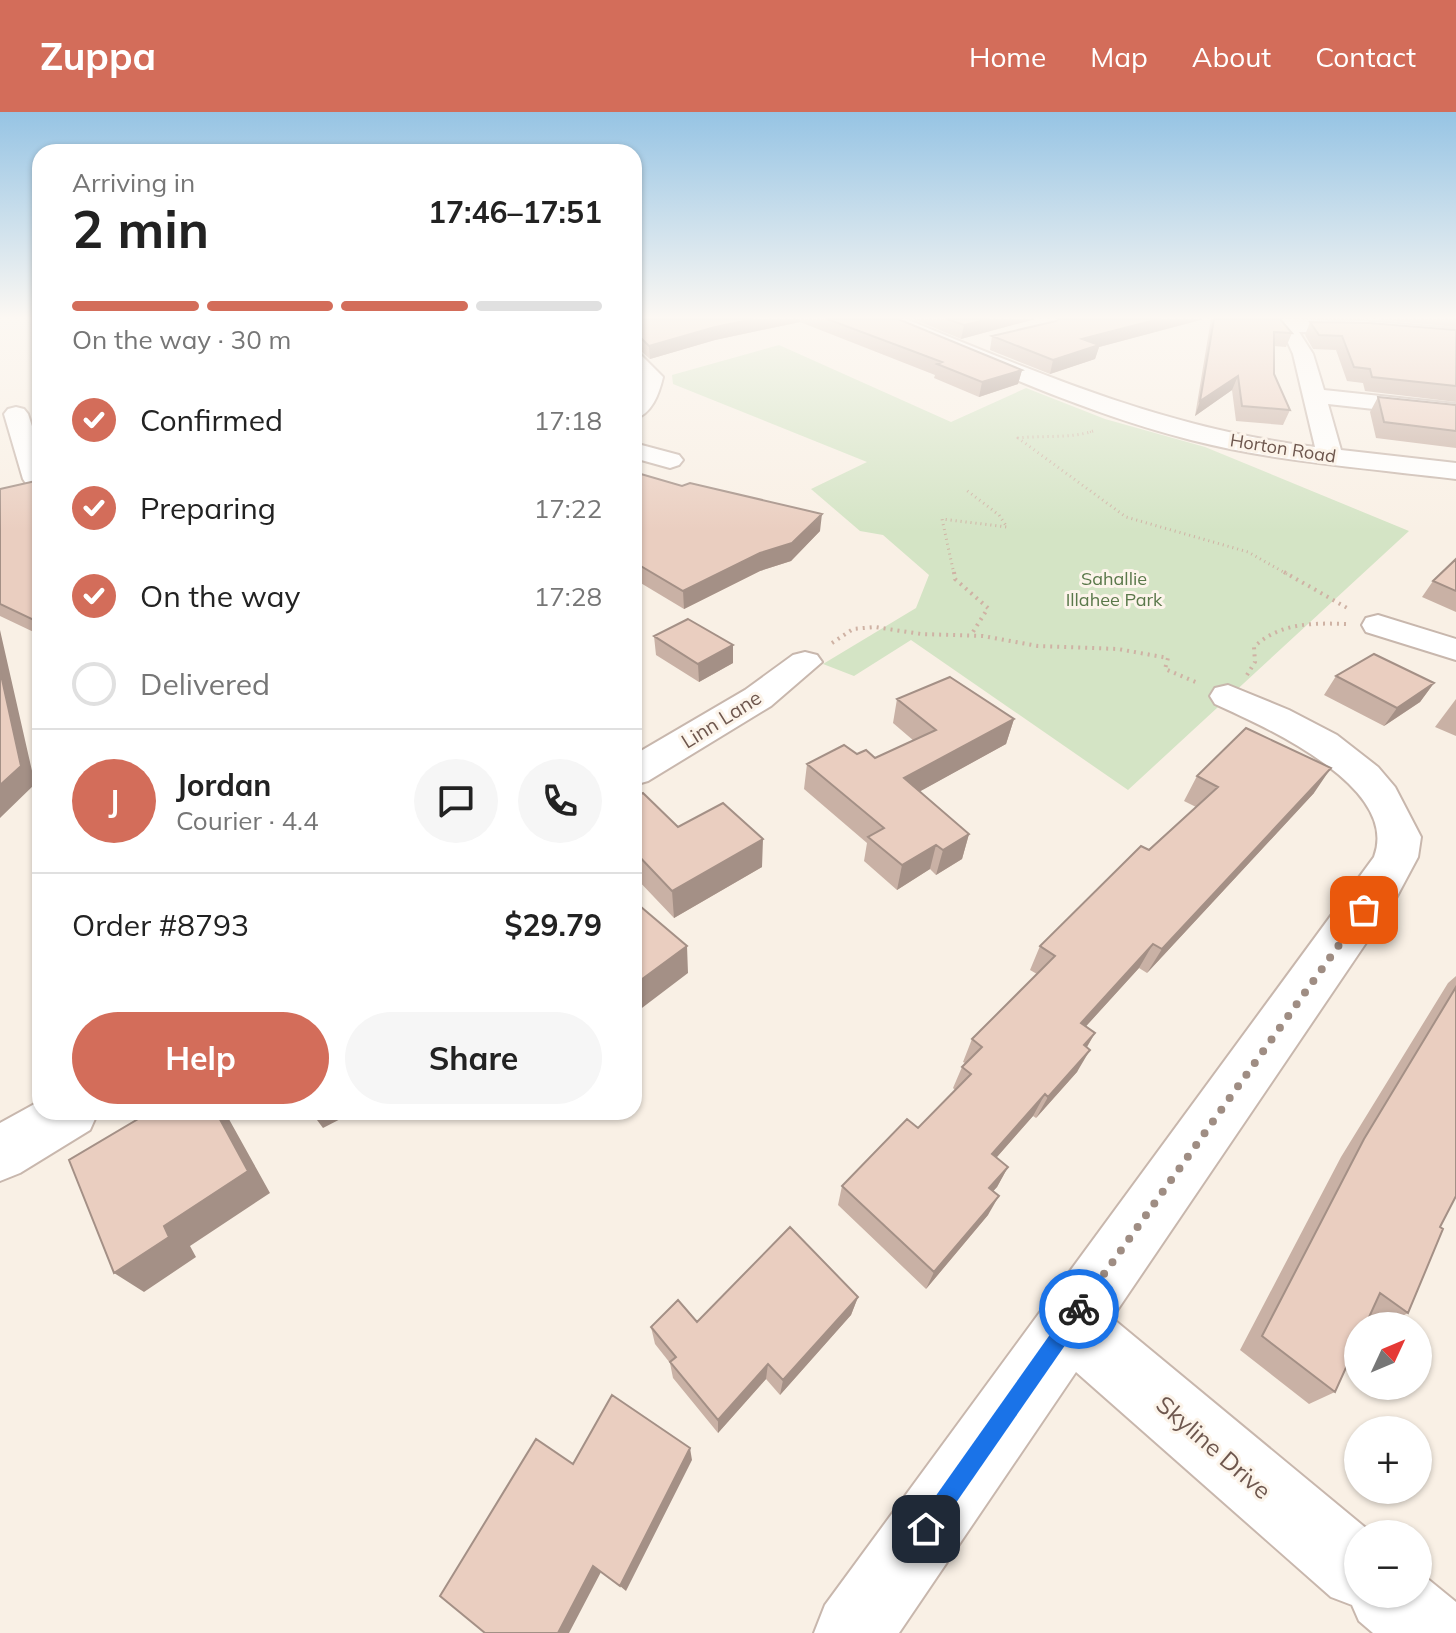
<!DOCTYPE html>
<html lang="en">
<head>
<meta charset="utf-8">
<style>
	:root { --surface:#fff; --page:#f6f6f6; --text:#222; --muted:#767676; --line:#e0e0e0; --accent:#d36d5a }
	body { margin:0; font-family:Mulish,sans-serif; background:var(--page); color:var(--text); height:100vh; display:flex; flex-direction:column; font-size:30px; white-space:nowrap }
	* { box-sizing:border-box; margin:0 }
	p { font-size:26px; color:var(--muted) }
	.icon { flex:none; width:44px; height:44px; fill:none; stroke:currentColor; stroke-width:2; stroke-linecap:round; stroke-linejoin:round }
	.map { position:relative; flex:1; overflow:hidden }
	.panel { position:absolute; left:32px; top:32px; width:610px; height:976px; display:flex; flex-direction:column; background:var(--surface); border-radius:24px; box-shadow:0 2px 6px #0004 }
	.panel>* { flex:none }
	.needle { width:52px; rotate:46deg }
	.tools { position:absolute; left:1344px; top:1200px; display:grid; gap:16px }
	.tools a { display:grid; place-items:center; width:88px; height:88px; border-radius:50%; background:var(--surface); box-shadow:0 2px 6px #0004; font-size:40px }
	.pin { position:absolute; display:grid; place-items:center; width:68px; height:68px; color:#fff; margin:-34px; border-radius:16px; box-shadow:0 4px 12px #0006 }
	.courier { position:absolute; display:grid; place-items:center; width:80px; height:80px; margin:-40px; border:6px solid #1a73e8; border-radius:50%; background:#fff; color:#222; box-shadow:0 2px 10px #0007 }
	.headline em { font-style:normal; font-weight:700 }
	.headline div { display:flex; flex-direction:column-reverse }
	.headline { display:flex; align-items:center; justify-content:space-between; height:136px; padding:0 40px }
	h1 { font-size:52px; font-weight:700; line-height:60px }
	.bar { display:grid; grid-template-columns:repeat(4,1fr); gap:12px 8px; align-content:center; height:96px; padding:0 40px }
	.bar i { height:10px; border-radius:6px; background:var(--line) }
	.bar .on { background:var(--accent) }
	.bar p { grid-column:span 4 }
	.line { display:flex; align-items:center; gap:20px; padding:0 40px; border-top:2px solid var(--line) }
	.line div { flex:1 }
	.round { display:grid; place-items:center; flex:none; width:84px; height:84px; border-radius:42px; background:var(--page) }
	ol { padding:0 40px; list-style:none }
	li { display:flex; align-items:center; gap:24px; height:88px }
	li p { margin-inline-start:auto }
	li .icon { padding:8px; border-radius:50%; background:var(--accent); color:#fff; stroke-width:4 }
	li:last-child { color:var(--muted) }
	li i { width:44px; height:44px; border:4px solid var(--line); border-radius:50% }
	.cta { display:flex; gap:16px; margin-top:auto; padding:16px 40px }
	.cta a { flex:1; height:92px; border-radius:48px; background:var(--accent); color:#fff; font-size:32px; font-weight:700; line-height:92px; text-align:center }
	.cta a+a { background:var(--page); color:var(--text) }
	header { display:flex; align-items:center; gap:48px; box-sizing:border-box; height:112px; padding:0 40px; background:var(--accent); color:#fff }
	header strong { font-size:38px }
	nav { display:flex; gap:44px; margin-inline-start:auto; font-size:28px }
	.map>svg:first-child { display:block }
</style>
</head>
<body>
<header>
<strong>Zuppa</strong>
<nav><a>Home</a><a>Map</a><a>About</a><a>Contact</a></nav>
</header>
<div class="map">
<svg width="1456" height="1521" viewBox="0 0 1456 1521">
	<rect width="100%" height="100%" fill="#f9f0e5"/>
	<path fill="#d4e4c5" d="M779,233L951,310L1026,276L1105,307L1205,335L1409,419L1128,678L911,528L854,564L823,552L916,496L929,463L883,423L860,419L811,377L867,350L673,272L672,263Z"/>
	<g fill="none" stroke-linecap="round" stroke-linejoin="round">
		<defs>
			<path id="minor" d="M880,207H906C1042,263 1168,317 1315,335L1293,242L1288,231L1267,207L1363,209L1456,217V229L1363,221L1299,220L1313,242L1324,278L1456,292V306L1328,292L1341,338L1456,351V367C1367,356 1277,350 1191,328C1084,301 984,254 883,211Z
				M634,241L641,243L663,265C659,282 652,302 634,307V285L641,266L634,259Z
				M16,295L24,297L28,302L40,339V374L27,373L23,367L4,302L8,297Z
				M634,331L679,343L683,348L679,353L670,356L634,346Z
				M1378,503L1456,527V548L1366,520L1362,513L1366,506Z
				M805,540L817,543L822,550L771,594L648,669L634,673V643L745,578L793,543Z
				M1228,573L1289,598L1337,623L1378,655L1395,675L1421,725L1418,745L1395,788L1112,1206L1373,1422H1358V1482H1418V1459L1456,1490V1521H1373L1359,1509L1352,1493L1331,1485L1076,1260L899,1521H814L825,1493L1374,745C1401,674 1263,614 1215,592L1210,584L1215,576Z
				M40,989V1000H98L90,1018L20,1061L0,1069V1011Z"/>
		</defs>
		<use href="#minor" stroke="#c8b7ad" stroke-width="4"/>
		<path stroke="#cfb2a4" stroke-width="2" stroke-dasharray="1 3" stroke-linecap="butt" d="M1090,320L1093,319"/>
		<path stroke="#cfb2a4" stroke-width="3" stroke-dasharray="1 4" stroke-linecap="butt" d="M1093,319C1070,327 1043,323 1018,326L1126,405L1248,440L1287,462
			M954,462L942,407L1007,415L999,403L965,377"/>
		<path stroke="#cfb2a4" stroke-width="4" stroke-dasharray="2 5" stroke-linecap="butt" d="M954,460L955,467L988,496L971,523
			M1284,460L1349,497
			M832,531L853,517L875,515L921,522L983,524L1038,534L1118,537L1168,546L1165,557L1198,571
			M1247,563L1255,550L1254,535C1280,510 1314,511 1348,512"/>
		<use href="#minor" fill="#fff" fill-rule="evenodd"/>
	</g>
	<path fill="#c9b1a5" d="M634,207H898L1022,258L1018,272L979,285L934,266L935,263L800,210L715,228L650,247L642,240L634,239Z
		M913,207H1035L961,227Z
		M1059,207H1204L1099,235L1095,247L1050,262L990,238L992,224L1056,209Z
		M1211,207H1280L1292,221L1286,235L1274,234V262L1290,298L1283,313L1236,309L1232,278L1195,304Z
		M1372,207H1456V215Z
		M1310,210L1456,218V290L1365,279L1363,271L1347,269L1336,238L1313,237L1305,223Z
		M1378,285L1456,293V336L1376,326L1370,300Z
		M634,360L820,419L791,449L760,459L684,497L634,467Z
		M40,368V523L0,504V377Z
		M1456,447V500L1422,485L1433,469Z
		M654,524L733,551L699,570L656,543Z
		M1336,564L1434,571L1420,590L1384,614L1324,583Z
		M897,587L1014,607L1006,632L920,679L969,722L962,747L936,763L930,757L897,778L864,749L867,731L804,677L807,652L857,642L875,646L914,629L893,611Z
		M1456,587V624L1435,615Z
		M1197,664L1314,681L1147,861L1139,856L1086,914L1095,921L1087,935L1077,960L1036,1006L1033,1004L996,1046L1008,1055L997,1075L993,1079L988,1103L926,1177L838,1093L842,1074L918,1016L955,978L953,976L962,955L965,951L963,950L972,927L1037,862L1030,858L1040,834L1196,695L1184,689Z
		M634,685L678,715L762,755L674,806L634,764Z
		M1456,864V1085L1440,1115L1408,1201L1383,1214H1378L1368,1207L1335,1280L1309,1292L1240,1238L1341,1045L1448,871Z
		M858,1185L851,1203L780,1283L766,1267L718,1321L673,1266L670,1251L655,1232L651,1215L697,1210Z"/>
	<path fill="#a49086" d="M754,207H800V210L715,228L650,247L649,234L715,215Z
		M989,207H1035L961,227L964,213Z
		M1159,207H1204L1099,235L1095,247L1050,262L1053,248L1082,227Z
		M1022,258L1018,272L979,285L982,270Z
		M1238,264L1232,278L1195,304L1200,289Z
		M822,402L820,419L791,449L760,459L684,497L683,479Z
		M0,518L35,672L0,706Z
		M733,533V551L699,570L698,552Z
		M1434,571L1420,590L1384,614L1397,596Z
		M1014,607L1006,632L899,691L904,666Z
		M1331,656L1314,681L1147,861L1162,837Z
		M969,722L962,747L936,763L943,738Z
		M763,727L762,755L674,806L672,779Z
		M936,733L930,757L897,778L902,753Z
		M1153,832L1139,856L1069,933L1081,911Z
		M687,834L688,861L634,902V873Z
		M1095,921L1082,943L1084,933Z
		M1090,938L1077,960L1036,1006L1048,985Z
		M1045,982L1033,1004L982,1062L992,1042Z
		M216,1000H225L270,1081L190,1134L196,1145L144,1180L114,1161L164,1114Z
		M311,1000H354L323,1016Z
		M1008,1055L997,1075L979,1095L989,1076Z
		M999,1084L988,1103L926,1177L934,1160Z
		M858,1185L851,1203L780,1283L783,1268Z
		M768,1252L766,1267L718,1321V1308Z
		M690,1336L692,1348L626,1479L620,1474Z
		M593,1454L601,1460L569,1521H558Z"/>
	<path fill="#eacec0" stroke="#a49086" stroke-width="2" d="M634,207H754L715,215L649,234L641,226L634,225Z
		M827,207H898L1022,258L982,270L937,252L942,250Z
		M947,207H989L964,213Z
		M1059,207H1159L1082,227L1099,233L1053,248L992,224L1056,209Z
		M1214,207H1280L1292,221L1274,220V262L1290,298L1242,294L1238,264L1200,289Z
		M1310,210L1369,211L1456,218V274L1372,265L1370,257L1354,255L1342,224L1319,223Z
		M1378,285L1456,293V319L1384,310Z
		M634,360L682,374L690,371L822,402L792,431L760,441L683,479L634,450Z
		M40,368V511L0,492V377Z
		M1456,447V479L1433,469Z
		M688,507L733,533L698,552L654,524Z
		M1374,542L1434,571L1397,596L1336,564Z
		M0,558L21,654L0,673Z
		M950,565L1014,607L904,666L969,722L943,738L936,733L902,753L868,725L884,716L807,652L844,633L857,642L866,638L875,646L936,618L897,587Z
		M1246,616L1331,656L1162,837L1153,832L1081,911L1095,921L1084,933L1090,938L1048,985L1045,982L992,1042L1008,1055L989,1076L999,1084L934,1160L842,1074L907,1007L918,1016L971,962L962,955L982,935L972,927L1055,844L1040,834L1141,734L1149,738L1218,675L1197,664Z
		M643,681L678,715L723,691L763,727L672,779L634,739V685Z
		M634,789L687,834L634,873Z
		M1456,875V1084L1440,1115L1443,1117L1408,1201L1380,1181L1365,1214H1358V1229L1335,1280L1262,1224L1364,1027Z
		M150,1000H216L248,1059L164,1114L169,1125L114,1161L69,1048Z
		M790,1115L858,1185L783,1268L768,1252L718,1308L670,1250L676,1245L651,1215L678,1188L697,1210Z
		M612,1283L690,1336L620,1474L593,1454L558,1521H485L440,1484L536,1327L573,1352Z"/>
	<linearGradient id="sky" x2="0" y2="1"><stop stop-color="#96c4e4"/><stop offset="0.49" stop-color="#fcf8f3"/><stop offset="1" stop-color="#fcf8f3" stop-opacity="0"/></linearGradient>
	<rect width="1456" height="420" fill="url(#sky)"/>
	<path fill="#1a73e8" d="M1079,1187L1086,1190L1089,1197L1086,1203L933,1424L926,1427L918,1424L915,1417L918,1409L1073,1190Z"/>
	<g fill="none" stroke-linecap="round" stroke-linejoin="round">
		<path stroke="#9f8d83" stroke-width="8" stroke-dasharray="0 14.4" d="M1079,1197L1364,798"/>
	</g>
	<g text-anchor="middle" dominant-baseline="central" stroke-width="6" stroke-linejoin="round" paint-order="stroke">
		<g font-size="18" fill="#6e574e" stroke="#fcf4ea">
			<text transform="translate(1283 336) rotate(9)">Horton Road</text>
		</g>
		<g font-size="18" fill="#5a784a" stroke="#fcf4ea">
			<text x="1114" y="466">Sahallie<tspan x="1114" dy="21">Illahee Park</tspan></text>
		</g>
		<g font-size="20" fill="#6e574e" stroke="#fcf4ea">
			<text transform="translate(721 607) rotate(-32)">Linn Lane</text>
		</g>
		<g font-size="24" fill="#6e574e" stroke="#fcf4ea">
			<text transform="translate(1214 1335) rotate(41)">Skyline Drive</text>
		</g>
	</g>
</svg>
<div class="tools">
<a><svg class="needle" viewBox="-14 -14 28 28"><path d="M0-13l5 13h-10z" fill="#e53935"/><path d="M0 13l5-13h-10z" fill="#767676"/></svg></a>
<a>+</a>
<a>−</a>
</div>
<div class="pin" style="left:1364px;top:798px;background:#ea580c"><svg class="icon" aria-label="bag" viewBox="0 0 24 24"><path d="M5 8h14l-1 12H6zM9 8a3 3 0 0 1 6 0"/></svg></div>
<div class="pin" style="left:926px;top:1417px;background:#1f2937"><svg class="icon" aria-label="home" viewBox="0 0 24 24"><path d="M3 11l9-7 9 7M6 9v11h12V9"/></svg></div>
<div class="courier" style="left:1079px;top:1197px"><svg class="icon" aria-label="bike" viewBox="0 0 24 24"><circle cx="6" cy="16" r="4"/><circle cx="18" cy="16" r="4"/><path d="M6 16l4-8h5l3 8M10 8l3 8H6M13 5h3"/></svg></div>
<section class="panel">
<div class="headline"><div><h1>2 min</h1><p>Arriving in</p></div><em>17:46–17:51</em></div>
<div class="bar"><i class="on"></i><i class="on"></i><i class="on"></i><i></i><p>On the way · 30 m</p></div>
<ol>
<li><svg class="icon" aria-label="check" viewBox="0 0 24 24"><path d="M5 12l5 5 9-10"/></svg>Confirmed<p>17:18</p></li>
<li><svg class="icon" aria-label="check" viewBox="0 0 24 24"><path d="M5 12l5 5 9-10"/></svg>Preparing<p>17:22</p></li>
<li><svg class="icon" aria-label="check" viewBox="0 0 24 24"><path d="M5 12l5 5 9-10"/></svg>On the way<p>17:28</p></li>
<li><i></i>Delivered</li>
</ol>
<div class="line" style="height:144px"><b class="round" style="background:var(--accent);color:#fff">J</b><div><b>Jordan</b><p>Courier · 4.4</p></div><a class="round"><svg class="icon" aria-label="chat" viewBox="0 0 24 24"><path d="M4 5h16v11H9l-5 4z"/></svg></a><a class="round"><svg class="icon" aria-label="phone" viewBox="0 0 24 24"><path d="M5 4h4l2 5-3 2q2 4 5 5l2-3 5 2v4C11 20 4 13 5 4z"/></svg></a></div>
<div class="line" style="height:104px"><div>Order #8793</div><b>$29.79</b></div>
<div class="cta"><a>Help</a><a>Share</a></div>
</section>
</div>
</body>
</html>
